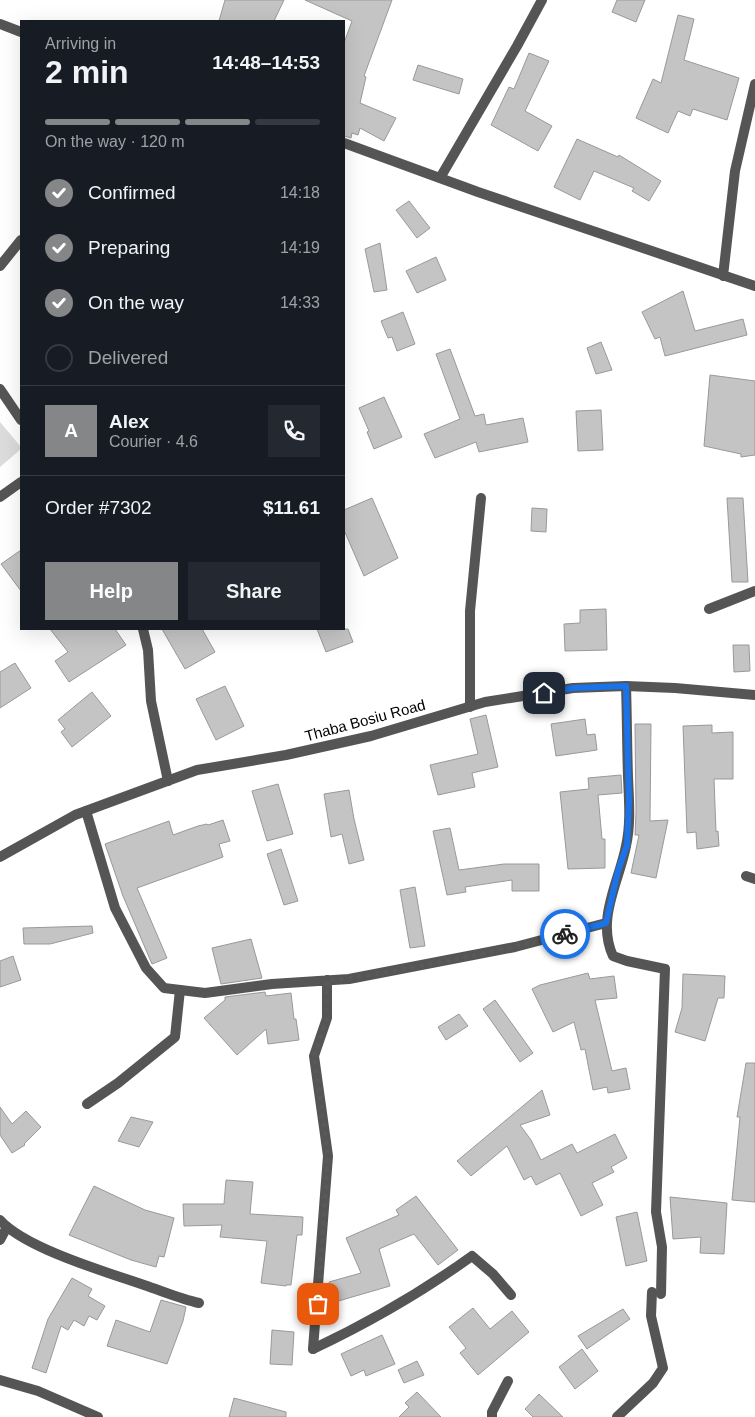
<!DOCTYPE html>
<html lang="en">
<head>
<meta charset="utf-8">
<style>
	:root { --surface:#171b24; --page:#242831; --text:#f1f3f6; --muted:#9ea1a6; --line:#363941; --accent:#858687 }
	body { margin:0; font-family:Arial,sans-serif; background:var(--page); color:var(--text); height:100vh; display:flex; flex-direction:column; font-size:19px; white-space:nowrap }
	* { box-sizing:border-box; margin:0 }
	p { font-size:16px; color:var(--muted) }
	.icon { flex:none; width:28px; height:28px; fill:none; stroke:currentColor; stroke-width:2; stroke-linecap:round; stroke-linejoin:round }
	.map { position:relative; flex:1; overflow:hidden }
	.drawer { position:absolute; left:20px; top:20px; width:325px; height:610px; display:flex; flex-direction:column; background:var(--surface); border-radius:0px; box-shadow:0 5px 20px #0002 }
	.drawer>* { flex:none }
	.pin { position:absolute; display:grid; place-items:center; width:42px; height:42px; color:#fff; margin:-21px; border-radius:10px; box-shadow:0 2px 8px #0006 }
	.courier { position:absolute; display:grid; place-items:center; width:50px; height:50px; margin:-25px; border:4px solid #1a73e8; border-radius:50%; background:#fff; color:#222; box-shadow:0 1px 6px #0007 }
	.summary em { font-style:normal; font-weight:700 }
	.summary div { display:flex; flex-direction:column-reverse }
	.summary { display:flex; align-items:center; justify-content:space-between; height:85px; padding:0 25px }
	h1 { font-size:32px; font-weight:700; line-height:38px }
	.bar { display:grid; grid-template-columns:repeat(4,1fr); gap:8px 5px; align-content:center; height:60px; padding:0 25px }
	.bar i { height:6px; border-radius:4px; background:var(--line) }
	.bar .active { background:var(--accent) }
	.bar p { grid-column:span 4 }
	.line { display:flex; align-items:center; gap:12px; padding:0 25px; border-top:1px solid var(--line) }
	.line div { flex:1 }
	.round { display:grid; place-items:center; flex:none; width:52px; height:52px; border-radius:0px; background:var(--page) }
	ol { padding:0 25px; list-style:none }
	li { display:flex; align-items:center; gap:15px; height:55px }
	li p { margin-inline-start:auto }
	li .icon { padding:5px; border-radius:50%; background:var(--accent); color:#fff; stroke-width:4 }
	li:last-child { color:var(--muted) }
	li i { width:28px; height:28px; border:2px solid var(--line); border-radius:50% }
	.action { display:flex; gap:10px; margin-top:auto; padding:10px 25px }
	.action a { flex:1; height:58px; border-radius:0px; background:var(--accent); color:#fff; font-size:20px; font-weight:700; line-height:58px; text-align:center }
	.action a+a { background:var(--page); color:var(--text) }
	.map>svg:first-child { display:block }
</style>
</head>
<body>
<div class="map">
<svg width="755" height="1417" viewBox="0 0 755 1417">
	<rect width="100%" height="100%" fill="#fff"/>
	<path fill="#dcdcdc" d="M0,422L21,447V449L0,467Z"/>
	<path fill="#c4c4c4" stroke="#999" d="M225,0H284L274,21H219Z
		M305,0H392L364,76L366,77L360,103L396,118L384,141L360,128L358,135L352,133L351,138L344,136V43L352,21Z
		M617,0H645L636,22L612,12Z
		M678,15L694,19L684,60L739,78L727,120L693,109L690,116L678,111L668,133L636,118L653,79L661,83Z
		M529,53L549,61L525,111L552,126L538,151L491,125L509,87L514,89Z
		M418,65L463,79L459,94L413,80Z
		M577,139L618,157L619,155L661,181L649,201L632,191L634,188L594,171L580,200L554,187Z
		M409,201L430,228L417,238L396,210Z
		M380,243L387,290L374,292L365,249Z
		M436,257L446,280L417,293L406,271Z
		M683,291L695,331L743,319L747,335L665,356L660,337L655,339L642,312Z
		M403,312L415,344L397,351L392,337L388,338L381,321Z
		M601,342L612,370L596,374L587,348Z
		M450,349L475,416L484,414L486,425L523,418L528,442L479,452L476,442L435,458L424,434L460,419L436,354Z
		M710,375L755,381V455L741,457V454L704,446Z
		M384,397L402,437L374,449L367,432L369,431L359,408Z
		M601,410L603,450L578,451L576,411Z
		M372,498L398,558L364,576L344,530V510Z
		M727,498H743L748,582H732Z
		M532,508L547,509L546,532L531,531Z
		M21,550V591L1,564Z
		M606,609L607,650L565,651L564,624L580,623V610Z
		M50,629H115L126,645L69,682L55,661L68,652Z
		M162,629H202L215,652L185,669Z
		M317,629H348L353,642L326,652Z
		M733,645H749L750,671L734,672Z
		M15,663L31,688L0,708V672Z
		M225,686L244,726L216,740L196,699Z
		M92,692L111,716L72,747L61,732L65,729L58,720Z
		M486,715L498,767L472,773L475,787L438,795L430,765L478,754L470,719Z
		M585,719L587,735L595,734L597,750L556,756L551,724Z
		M635,724H651L650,821L668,820L656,878L631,873L639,835H635L636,812Z
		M712,725V733L733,732V779H714L716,832L718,831L719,846L697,849L696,832L687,833L683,726Z
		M621,775L622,793L598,795L602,839H605V868L568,869L560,792L589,789L588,778Z
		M278,784L293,834L267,841L252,791Z
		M349,790L354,819L364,860L349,864L342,834L331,837L324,794Z
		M223,820L230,841L219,844L223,857L137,888L167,958L152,964L123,896L105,844L169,821L173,835L198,826L207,824L208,825Z
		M450,828L459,870L504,864H539V891H512V880L465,887L466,892L447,895L433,831Z
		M281,849L298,901L284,905L267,854Z
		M415,887L425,946L410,948L400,890Z
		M92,926L93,933L50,944H24L23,928Z
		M251,939L262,978L221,984L212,948Z
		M13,956L21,980L0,987V961Z
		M588,973L590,979L614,976L617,998L595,1000L612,1071L626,1068L630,1089L608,1093L607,1087L593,1090L585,1049L581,1050L574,1022L553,1032L532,989L540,985Z
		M683,974L725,976L724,998H718L705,1041L675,1032L682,1008Z
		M265,992L266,996L291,993L294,1019H296L299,1040L268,1044L266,1029L237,1055L204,1018L225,1000V997Z
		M495,1000L533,1053L520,1062L483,1009Z
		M459,1014L468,1026L446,1040L438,1027Z
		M746,1063H755V1202L732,1200L740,1117H737Z
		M542,1090L550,1115L520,1125L531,1140L541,1160L572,1144L577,1153L615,1134L627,1158L611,1167L614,1172L592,1183L603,1205L581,1216L560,1173L536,1185L531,1176L524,1180L507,1146L471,1176L457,1161Z
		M0,1107L12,1124L26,1111L41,1127L24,1144L25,1145L12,1153L0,1135Z
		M131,1117L153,1122L139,1147L118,1141Z
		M226,1180L253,1182L250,1214L303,1217L302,1235H297L291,1285H286V1286L261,1283L267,1241L220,1237L222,1225L184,1226L183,1204H224Z
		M94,1186L145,1210L174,1218L164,1257L159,1256L156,1267L131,1260L69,1235Z
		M416,1196L458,1250L438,1265L414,1234L379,1249L390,1286L335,1302L329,1282L361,1273L346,1238L399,1215L396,1210Z
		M670,1197L727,1203L724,1254L700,1253L701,1237L673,1239Z
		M637,1212L647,1261L626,1266L616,1217Z
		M72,1278L92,1289L88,1296L105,1306L97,1320L89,1316L84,1326L74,1320L68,1330L61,1326L46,1373L32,1368L48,1319Z
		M161,1300L186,1307L183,1321L167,1364L107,1346L116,1320L150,1332Z
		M473,1308L490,1329L512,1311L529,1332L478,1375L460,1353L466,1348L449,1327Z
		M623,1309L630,1319L587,1349L578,1336Z
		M272,1330L294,1332L292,1365L270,1364Z
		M382,1335L395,1364L366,1376L364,1370L351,1376L341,1354Z
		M582,1349L598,1371L575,1389L559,1367Z
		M417,1361L424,1375L404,1383L398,1370Z
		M417,1392L441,1417H399L409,1407L405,1403Z
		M539,1394L563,1417H533L525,1409Z
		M234,1398L286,1412V1417H229Z"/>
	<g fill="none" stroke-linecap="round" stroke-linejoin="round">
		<path stroke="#555" stroke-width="10" d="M0,266L21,240
			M0,497L21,482
			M709,609L755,591
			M470,707V611L481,498
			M87,1104L118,1083L175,1037L180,990
			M0,1240L7,1227
			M313,1349C368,1323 422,1292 472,1256L493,1274L511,1295
			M492,1417V1412L508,1381
			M617,1417L653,1383L663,1368L651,1316L652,1292"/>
		<path stroke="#555" stroke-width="10" d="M0,24L21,32
			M344,143L478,192L755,286
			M440,178L517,46L542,0
			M723,276L735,171L755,84
			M0,389L21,420
			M143,629L148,650L151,701L168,781
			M626,686C627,716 627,747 628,777C629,800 631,824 626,846C619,882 596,919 613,956L627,961L665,969L656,1212L662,1247L661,1294
			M86,811L115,908L146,968L164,988L205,993L272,984L349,979L515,947L606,923
			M746,876L755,879
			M0,1220C25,1248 106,1272 144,1285C162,1291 181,1299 199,1303
			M313,1349L328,1156L314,1056L327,1018V980"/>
		<path stroke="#555" stroke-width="10" d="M0,857L75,815L197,770L286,755L371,736L485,702L573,688L626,686L675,688L755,695
			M0,1380L38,1391L98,1417"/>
	</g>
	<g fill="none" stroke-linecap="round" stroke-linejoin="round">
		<path stroke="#595959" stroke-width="5" stroke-dasharray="0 9" d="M318,1304L328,1156L314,1056L327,1018V980C357,978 386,972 415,967C465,958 515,947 565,934"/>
		<path stroke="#1a73e8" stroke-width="6" d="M544,693L573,688L626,686L629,801L627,845L618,871L606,923L565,934"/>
	</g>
	<g text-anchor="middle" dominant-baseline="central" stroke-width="4.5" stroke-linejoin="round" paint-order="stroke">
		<g font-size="15" fill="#000" stroke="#fff">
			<text transform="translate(365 720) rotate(-15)">Thaba Bosiu Road</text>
		</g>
	</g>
</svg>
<div class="pin" style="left:318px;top:1304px;background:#ea580c"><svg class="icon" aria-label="bag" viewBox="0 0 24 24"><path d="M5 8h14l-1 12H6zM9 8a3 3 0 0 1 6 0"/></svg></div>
<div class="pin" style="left:544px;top:693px;background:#1f2937"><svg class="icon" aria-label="home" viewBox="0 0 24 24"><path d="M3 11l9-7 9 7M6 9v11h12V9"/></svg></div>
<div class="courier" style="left:565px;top:934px"><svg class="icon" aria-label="bike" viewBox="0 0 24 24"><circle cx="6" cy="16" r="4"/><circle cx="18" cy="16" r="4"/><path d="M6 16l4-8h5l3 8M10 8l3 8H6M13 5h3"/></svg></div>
<section class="drawer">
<div class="summary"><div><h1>2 min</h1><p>Arriving in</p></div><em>14:48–14:53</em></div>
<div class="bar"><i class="active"></i><i class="active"></i><i class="active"></i><i></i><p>On the way · 120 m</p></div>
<ol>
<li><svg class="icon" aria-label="check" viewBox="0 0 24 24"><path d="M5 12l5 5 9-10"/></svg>Confirmed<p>14:18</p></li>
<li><svg class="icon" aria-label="check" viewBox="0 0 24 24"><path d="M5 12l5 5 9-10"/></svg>Preparing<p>14:19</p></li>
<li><svg class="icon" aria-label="check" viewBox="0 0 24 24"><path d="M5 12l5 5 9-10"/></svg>On the way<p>14:33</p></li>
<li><i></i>Delivered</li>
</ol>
<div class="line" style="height:90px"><b class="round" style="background:var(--accent);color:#fff">A</b><div><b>Alex</b><p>Courier · 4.6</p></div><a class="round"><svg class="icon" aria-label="phone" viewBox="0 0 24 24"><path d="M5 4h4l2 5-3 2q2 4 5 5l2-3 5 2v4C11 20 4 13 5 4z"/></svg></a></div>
<div class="line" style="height:65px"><div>Order #7302</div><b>$11.61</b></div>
<div class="action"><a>Help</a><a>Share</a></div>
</section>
</div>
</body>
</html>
